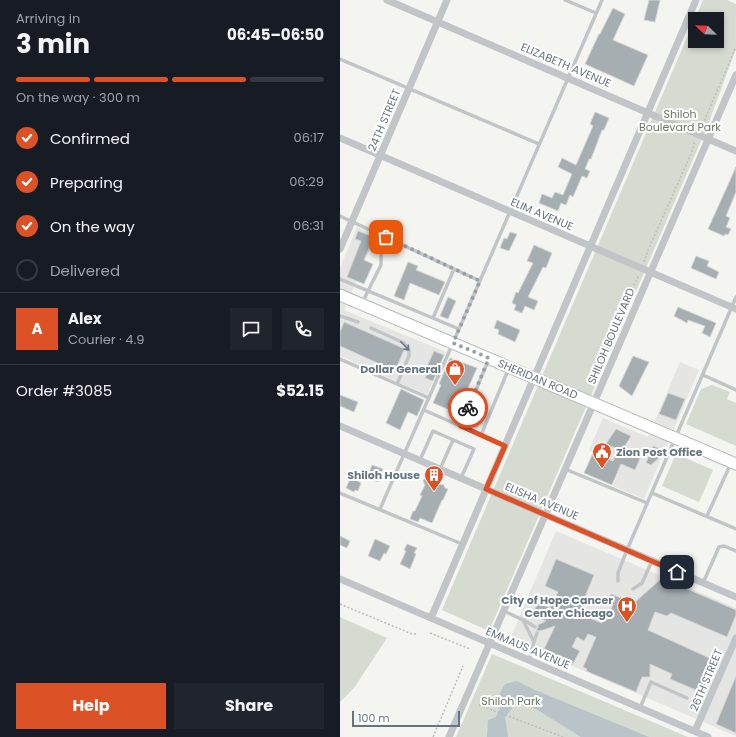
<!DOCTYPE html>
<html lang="en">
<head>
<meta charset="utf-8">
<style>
	:root { --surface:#171b24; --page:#20242c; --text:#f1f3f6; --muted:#9ea1a6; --line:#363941; --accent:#dd5127 }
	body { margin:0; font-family:Poppins,sans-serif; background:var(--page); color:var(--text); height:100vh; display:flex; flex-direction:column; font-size:15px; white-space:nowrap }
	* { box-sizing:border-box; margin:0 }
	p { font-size:13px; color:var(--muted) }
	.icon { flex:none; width:22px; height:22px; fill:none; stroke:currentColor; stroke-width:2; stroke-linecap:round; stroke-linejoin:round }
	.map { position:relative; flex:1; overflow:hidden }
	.side { display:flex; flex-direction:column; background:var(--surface); width:340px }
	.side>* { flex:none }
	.needle { width:26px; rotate:293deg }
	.fabs { position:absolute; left:348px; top:12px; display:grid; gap:8px }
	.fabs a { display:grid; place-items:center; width:36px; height:36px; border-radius:0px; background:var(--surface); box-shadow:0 2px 6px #0003; font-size:20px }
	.scale { position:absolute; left:12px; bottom:10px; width:108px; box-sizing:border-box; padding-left:4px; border:2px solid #647480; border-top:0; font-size:11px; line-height:14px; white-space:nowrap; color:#647480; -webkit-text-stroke:3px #fff; paint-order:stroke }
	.pin { position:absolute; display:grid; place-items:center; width:34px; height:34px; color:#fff; margin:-17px; border-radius:8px; box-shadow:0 2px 6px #0006 }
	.courier { position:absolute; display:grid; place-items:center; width:40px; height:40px; margin:-20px; border:3px solid #dd5127; border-radius:50%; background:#fff; color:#222; box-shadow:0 1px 5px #0007 }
	.overview em { font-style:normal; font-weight:700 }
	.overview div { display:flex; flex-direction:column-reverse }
	.overview { display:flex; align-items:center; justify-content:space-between; height:68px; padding:0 16px }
	h1 { font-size:26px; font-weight:700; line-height:30px }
	.bar { display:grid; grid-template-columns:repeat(4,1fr); gap:6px 4px; align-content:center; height:48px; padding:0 16px }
	.bar i { height:5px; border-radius:3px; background:var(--line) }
	.bar .on { background:var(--accent) }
	.bar p { grid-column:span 4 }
	.line { display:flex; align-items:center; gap:10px; padding:0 16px; border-top:1px solid var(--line) }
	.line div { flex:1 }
	.round { display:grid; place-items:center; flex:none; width:42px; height:42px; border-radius:0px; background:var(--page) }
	ol { padding:0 16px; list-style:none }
	li { display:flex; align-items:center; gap:12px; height:44px }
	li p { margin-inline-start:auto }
	li .icon { padding:4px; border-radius:50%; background:var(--accent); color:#fff; stroke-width:4 }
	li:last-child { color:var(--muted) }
	li i { width:22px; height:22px; border:2px solid var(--line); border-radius:50% }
	.primary-button { display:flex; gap:8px; margin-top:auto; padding:8px 16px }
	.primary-button a { flex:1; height:46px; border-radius:0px; background:var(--accent); color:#fff; font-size:16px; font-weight:700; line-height:46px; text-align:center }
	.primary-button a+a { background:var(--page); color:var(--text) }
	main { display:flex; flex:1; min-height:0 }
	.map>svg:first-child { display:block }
</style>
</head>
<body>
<main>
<section class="side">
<div class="overview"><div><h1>3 min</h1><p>Arriving in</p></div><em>06:45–06:50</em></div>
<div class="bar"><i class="on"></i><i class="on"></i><i class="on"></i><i></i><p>On the way · 300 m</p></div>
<ol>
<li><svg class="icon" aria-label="check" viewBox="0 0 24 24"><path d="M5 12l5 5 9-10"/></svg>Confirmed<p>06:17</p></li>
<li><svg class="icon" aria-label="check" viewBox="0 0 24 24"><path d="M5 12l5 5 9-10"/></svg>Preparing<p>06:29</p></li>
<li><svg class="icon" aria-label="check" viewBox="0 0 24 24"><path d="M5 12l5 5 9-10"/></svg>On the way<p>06:31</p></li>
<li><i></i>Delivered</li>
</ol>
<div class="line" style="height:72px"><b class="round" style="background:var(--accent);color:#fff">A</b><div><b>Alex</b><p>Courier · 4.9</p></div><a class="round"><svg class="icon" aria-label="chat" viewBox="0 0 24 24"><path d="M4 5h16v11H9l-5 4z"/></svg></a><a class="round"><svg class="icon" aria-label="phone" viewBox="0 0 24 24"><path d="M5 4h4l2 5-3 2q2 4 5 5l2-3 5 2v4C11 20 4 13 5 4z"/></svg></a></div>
<div class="line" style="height:52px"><div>Order #3085</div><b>$52.15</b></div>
<div class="primary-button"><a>Help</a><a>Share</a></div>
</section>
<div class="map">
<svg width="396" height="737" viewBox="0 0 396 737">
	<rect width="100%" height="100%" fill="#f4f4f0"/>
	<path fill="#e5e6e4" d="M17,227L36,235L4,310L106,352L87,395L0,356V268Z
		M340,362L359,370L304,499L273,486L281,465L249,450L263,418L308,437Z
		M216,531L396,608V736L170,639Z"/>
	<path fill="#d5dbd1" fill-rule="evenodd" d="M363,0H387L396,4V49L367,127L149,631L102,610ZM355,19H377V41H355Z
		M372,385L390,392L387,399L396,403V446L346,424L361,389Z
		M336,454L373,470L359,502L322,486Z
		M0,617L47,638L14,688L0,702Z
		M152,654L348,737H116Z"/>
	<path fill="#b9c3c8" d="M177,681L195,690L309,737H241L196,709L181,703L173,707L165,717L168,737H147L148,720L156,717L160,708L155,703L165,684Z"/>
	<path fill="#a6aeb2" stroke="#d5d5d3" d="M309,0H320L315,22L304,20Z
		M273,8L285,14L273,40L308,55L294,86L245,64L259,34H260Z
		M255,112L269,118L264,130H262L251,159H249L245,169L250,171L247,178L242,176L233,197L230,195L226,205L221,203L218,211L199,203L202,194L212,198L215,192L223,195L232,174L218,167L222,158L236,165L253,126L250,124Z
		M396,167V192L386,216L390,218L386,227L391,229L388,235L385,234L384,236L368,229Z
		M18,231L34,237L24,260L33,264L24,284L7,277L21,241L15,239Z
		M170,232L177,234L169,251L160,248L164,238L167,239Z
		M194,245L212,253L206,268L203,267L188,297L198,301L194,310L185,306L182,313L174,310L176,305L172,303L176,292L178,293L193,263L187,261Z
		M356,256L369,261L367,266L379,272L376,279L351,268Z
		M68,262L78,266L76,270L105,282L99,295L70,283L64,300L54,296Z
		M108,297L116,301L108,319L100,316Z
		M338,307L376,323L370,337L362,333L365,326L348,320L347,323L334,316Z
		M157,320L180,330L175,342L158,334L159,330L154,328Z
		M4,322L63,348L64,350L55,371L0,346V332Z
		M94,351L104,355L93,381L85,378L87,374L84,373Z
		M293,356L309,362L292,396L279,386Z
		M110,358L137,368L117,413L93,403L101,385L99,384Z
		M61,389L84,400L77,416L68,412L60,430L46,423Z
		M328,393L345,399L336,420L319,414Z
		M0,395L18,402L14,412L0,406Z
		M276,429L291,436L282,451L266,444Z
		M313,446L324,450L321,457H320L311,465L306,463Z
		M277,452L293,458L294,456L300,459L295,470L281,464L272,485L244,473L253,453L273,461Z
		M32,465L43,469L38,482L27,478Z
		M88,477L89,479L102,485L103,484L105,488L108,489L103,500H102L92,523L80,518L78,522L70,519L73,511H75L82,496L80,495L85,485L83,480Z
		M10,479L13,481L14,479L21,483L18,491L15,490L14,492L6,488Z
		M0,536L10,541L7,548L0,545Z
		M35,539L50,546L46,554L44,553L40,561L28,556Z
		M67,544L77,548L74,553L76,554L70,569L60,564L66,551L64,550Z
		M216,559L254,575L242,604V615L262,623L266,614H269L273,604L268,602L271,594L294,603L322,578L396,610V615L387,637L331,613L327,616L315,612L308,630L376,661L363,693L330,679L332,674L310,664V677H302L296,692L246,671L247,669L243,667L256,637L248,634L244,641L237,637L232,647L240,651L232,665L208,654L209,651L204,649L215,626L200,631L196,630L198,628V625L206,621L192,615L198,603L210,608L218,592L205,586Z
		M396,676V733L376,724Z"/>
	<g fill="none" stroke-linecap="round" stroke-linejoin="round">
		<defs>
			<path id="primary" d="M0,295L396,464"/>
		</defs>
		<use href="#primary" stroke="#b2b7ba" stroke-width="13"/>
		<path stroke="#bbbdbf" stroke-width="1.5" stroke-dasharray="2 2" stroke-linecap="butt" d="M361,128L396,47
			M304,262L308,250L351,154L355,141
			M252,385L290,293L299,275
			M0,604L72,634H78
			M90,633L130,649
			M139,705L223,737
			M93,737L123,666"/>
		<path stroke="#c2c5c8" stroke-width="3.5" d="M225,0L256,13
			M0,59L199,144
			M0,216L140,281
			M0,279L119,329L40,509
			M22,303L41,265V253L46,237
			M0,316L18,322
			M93,318L114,269
			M31,328L64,343L69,351V356L57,384
			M119,329L262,0
			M0,359L89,398
			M363,375L396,390
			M84,410L165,446
			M121,426L148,361
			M141,435L169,368
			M80,460L93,431L134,449L121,478
			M100,469L113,440
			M225,469L307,503
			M0,493L122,544
			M312,493L396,529
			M367,516L391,463
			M278,581V573L287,550L396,297
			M363,583L379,547L384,546L396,551
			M293,589L302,583L312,561
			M164,611L183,620L194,642L189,660
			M184,620L195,627
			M194,642L197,633
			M300,708L311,682L347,698"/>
		<path stroke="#c2c5c8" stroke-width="7" d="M47,0L396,151
			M0,138L396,309
			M0,249L107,0
			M0,426L396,597
			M0,579L368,737
			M91,618L356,0
			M355,731L396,638
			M109,737L396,75"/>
		<use href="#primary" stroke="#fff" stroke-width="11"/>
	</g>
	<defs><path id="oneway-shaft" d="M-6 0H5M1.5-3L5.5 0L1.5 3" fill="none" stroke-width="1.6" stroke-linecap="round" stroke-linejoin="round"/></defs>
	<use stroke="#697884" href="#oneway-shaft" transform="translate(65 346) rotate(46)"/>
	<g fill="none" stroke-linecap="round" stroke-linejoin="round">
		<path stroke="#96a1a7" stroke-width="4" stroke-dasharray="0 7.2" d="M46,237L140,281L113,343L149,358L128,408"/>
		<path stroke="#dd5127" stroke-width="5" d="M128,408L121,426L165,446L146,489L337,572"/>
	</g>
	<defs>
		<symbol id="shop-pin" viewBox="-11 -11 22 30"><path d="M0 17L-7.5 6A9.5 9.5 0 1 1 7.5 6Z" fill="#dd5127" stroke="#fff"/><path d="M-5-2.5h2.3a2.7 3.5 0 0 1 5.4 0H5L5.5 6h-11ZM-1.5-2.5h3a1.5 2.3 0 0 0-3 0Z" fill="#fff"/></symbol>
		<symbol id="civic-pin" viewBox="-11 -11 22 30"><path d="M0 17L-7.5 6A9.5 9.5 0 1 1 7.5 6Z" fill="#dd5127" stroke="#fff"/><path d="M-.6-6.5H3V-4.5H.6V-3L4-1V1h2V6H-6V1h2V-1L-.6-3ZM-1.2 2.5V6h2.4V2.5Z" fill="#fff"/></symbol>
		<symbol id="building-pin" viewBox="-11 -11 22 30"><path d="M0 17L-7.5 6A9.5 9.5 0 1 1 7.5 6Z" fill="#dd5127" stroke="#fff"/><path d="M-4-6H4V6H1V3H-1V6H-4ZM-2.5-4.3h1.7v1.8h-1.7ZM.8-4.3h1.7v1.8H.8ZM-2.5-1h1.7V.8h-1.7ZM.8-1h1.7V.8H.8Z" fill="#fff"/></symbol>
		<symbol id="hospital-pin" viewBox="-11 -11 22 30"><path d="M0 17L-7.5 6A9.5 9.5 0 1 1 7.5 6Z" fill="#dd5127" stroke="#fff"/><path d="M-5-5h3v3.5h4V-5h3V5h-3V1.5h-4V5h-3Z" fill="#fff"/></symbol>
	</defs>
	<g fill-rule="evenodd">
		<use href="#shop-pin" x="104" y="358" width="22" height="30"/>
		<use href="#civic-pin" x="251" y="441" width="22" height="30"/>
		<use href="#building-pin" x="83" y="464" width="22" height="30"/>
		<use href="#hospital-pin" x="276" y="595" width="22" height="30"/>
	</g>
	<g text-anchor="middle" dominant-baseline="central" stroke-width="4" stroke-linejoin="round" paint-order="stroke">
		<g font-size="11" fill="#647480" stroke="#fff">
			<text transform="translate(226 65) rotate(23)">ELIZABETH AVENUE</text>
			<text transform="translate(44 120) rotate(-67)">24TH STREET</text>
			<text transform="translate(202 214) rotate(23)">ELIM AVENUE</text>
			<text transform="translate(271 336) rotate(-67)">SHILOH BOULEVARD</text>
			<text transform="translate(198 379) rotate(23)">SHERIDAN ROAD</text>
			<text transform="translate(202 501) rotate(23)">ELISHA AVENUE</text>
			<text transform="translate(188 648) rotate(23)">EMMAUS AVENUE</text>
			<text transform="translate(366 680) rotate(-67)">26TH STREET</text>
		</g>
		<g font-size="11" fill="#677862" stroke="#fff">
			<text x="340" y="114">Shiloh<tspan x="340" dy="13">Boulevard Park</tspan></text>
			<text x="171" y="701">Shiloh Park</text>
		</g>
		<g font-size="11" font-weight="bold" fill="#647480" stroke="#fff" text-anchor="end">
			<text x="101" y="369">Dollar General</text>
			<text x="276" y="452" text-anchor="start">Zion Post Office</text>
			<text x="80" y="475">Shiloh House</text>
			<text x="273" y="600">City of Hope Cancer<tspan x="273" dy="13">Center Chicago</tspan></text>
		</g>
	</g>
</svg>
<div class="fabs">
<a><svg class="needle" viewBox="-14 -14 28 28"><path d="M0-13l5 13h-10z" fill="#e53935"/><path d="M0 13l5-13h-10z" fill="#9ea1a6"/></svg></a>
</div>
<div class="scale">100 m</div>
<div class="pin" style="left:46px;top:237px;background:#ea580c"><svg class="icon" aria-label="bag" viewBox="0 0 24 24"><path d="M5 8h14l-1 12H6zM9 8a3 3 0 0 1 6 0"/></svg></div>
<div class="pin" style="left:337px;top:572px;background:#1f2937"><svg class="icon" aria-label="home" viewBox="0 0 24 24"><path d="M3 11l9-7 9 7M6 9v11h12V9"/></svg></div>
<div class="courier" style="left:128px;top:408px"><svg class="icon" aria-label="bike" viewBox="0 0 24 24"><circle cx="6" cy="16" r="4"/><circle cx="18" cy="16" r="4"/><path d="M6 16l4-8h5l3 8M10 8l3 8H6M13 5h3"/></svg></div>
</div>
</main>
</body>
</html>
